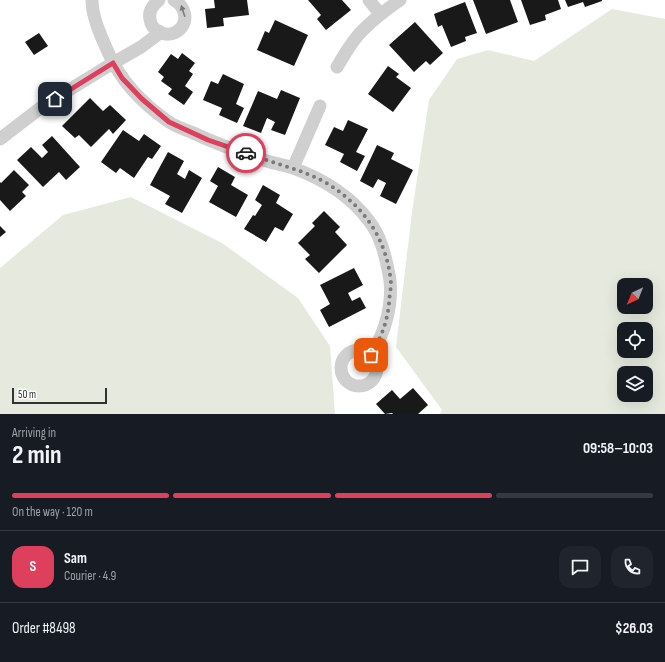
<!DOCTYPE html>
<html lang="en">
<head>
<meta charset="utf-8">
<style>
	:root { --surface:#171b24; --page:#20242c; --text:#f1f3f6; --muted:#9ea1a6; --line:#363941; --accent:#dd3f5d }
	body { margin:0; font-family:"Sofia Sans Condensed",sans-serif; background:var(--page); color:var(--text); height:100vh; display:flex; flex-direction:column; font-size:15px; white-space:nowrap }
	* { box-sizing:border-box; margin:0 }
	p { font-size:13px; color:var(--muted) }
	.icon { flex:none; width:22px; height:22px; fill:none; stroke:currentColor; stroke-width:2; stroke-linecap:round; stroke-linejoin:round }
	.map { position:relative; height:414px; overflow:hidden }
	.drawer { display:flex; flex-direction:column; background:var(--surface); flex:1 }
	.drawer>* { flex:none }
	.needle { width:26px; rotate:223deg }
	.controls { position:absolute; left:617px; top:278px; display:grid; gap:8px }
	.controls a { display:grid; place-items:center; width:36px; height:36px; border-radius:8px; background:var(--surface); box-shadow:0 4px 16px #0002; font-size:20px }
	.scale { position:absolute; left:12px; bottom:10px; width:95px; box-sizing:border-box; padding-left:4px; border:2px solid #323232; border-top:0; font-size:11px; line-height:14px; white-space:nowrap; color:#323232; -webkit-text-stroke:3px #fff; paint-order:stroke }
	.pin { position:absolute; display:grid; place-items:center; width:34px; height:34px; color:#fff; margin:-17px; border-radius:8px; box-shadow:0 2px 6px #0006 }
	.courier { position:absolute; display:grid; place-items:center; width:40px; height:40px; margin:-20px; border:3px solid #dd3f5d; border-radius:50%; background:#fff; color:#222; box-shadow:0 1px 5px #0007 }
	.overview em { font-style:normal; font-weight:700 }
	.overview div { display:flex; flex-direction:column-reverse }
	.overview { display:flex; align-items:center; justify-content:space-between; height:68px; padding:0 12px }
	h1 { font-size:26px; font-weight:700; line-height:30px }
	.bar { display:grid; grid-template-columns:repeat(4,1fr); gap:6px 4px; align-content:center; height:48px; padding:0 12px }
	.bar i { height:5px; border-radius:3px; background:var(--line) }
	.bar .current { background:var(--accent) }
	.bar p { grid-column:span 4 }
	.line { display:flex; align-items:center; gap:10px; padding:0 12px; border-top:1px solid var(--line) }
	.line div { flex:1 }
	.round { display:grid; place-items:center; flex:none; width:42px; height:42px; border-radius:12px; background:var(--page) }
	.map>svg:first-child { display:block }
</style>
</head>
<body>
<div class="map">
<svg width="665" height="414" viewBox="0 0 665 414">
	<rect width="100%" height="100%" fill="#fff"/>
	<path fill="#e6eade" fill-rule="evenodd" d="M612,9L665,19V414H440L442,410L396,347L412,212L429,100L457,59L488,50L534,61ZM624,285H646V307H624ZM624,329H646V351H624ZM624,373H646V395H624Z
		M131,197L222,243L298,298L330,346L335,414H0V268L63,215Z"/>
	<path fill="#191919" d="M214,0H247L249,15L223,18L224,26L207,28L205,9L215,8Z
		M308,0H342L351,10L326,30L317,19L321,15Z
		M473,0H510L518,22L486,34Z
		M521,0H558L561,9L545,15L546,20L530,25Z
		M565,0H602V1L585,7L583,2L568,7Z
		M465,2L477,33L465,37L466,41L451,47L442,25L438,27L434,14Z
		M275,20L308,35L294,66L257,50L265,31L269,33Z
		M415,22L443,53L430,65L426,61L414,72L389,45Z
		M39,33L48,46L34,55L25,42Z
		M182,53L195,63L189,71L193,74L185,86L193,92L184,105L168,94L172,89L161,81L164,77L158,72L171,54L178,59Z
		M388,66L399,74L396,77L411,88L393,112L368,94Z
		M223,74L244,84L236,104L244,108L237,123L219,115L222,108L203,100L211,81L218,84Z
		M281,90L300,98L285,135L271,130L275,122L267,118L261,133L243,126L258,91L277,99Z
		M90,98L103,111L110,105L126,120L113,134L109,129L91,147L79,135L75,138L62,126Z
		M348,120L368,129L356,152L365,156L357,171L340,162L344,154L325,145L334,127L343,131Z
		M123,130L139,141L144,134L161,146L152,159L148,157L134,178L120,168L116,173L101,162Z
		M52,136L80,167L66,180L59,172L43,187L17,160L31,147L42,158L48,152L42,145Z
		M377,145L394,153L391,159L413,170L396,204L380,196L386,183L378,179L373,188L360,181Z
		M168,152L184,161L177,174L185,179L189,170L202,178L182,213L165,204L170,196L150,185Z
		M218,167L235,177L231,185L248,195L236,217L209,202L218,186L210,181Z
		M14,170L29,185L22,192L26,196L10,211L0,200V182L1,183Z
		M263,185L280,195L276,203L293,214L283,231L275,227L266,242L244,229L253,215L255,216L262,205L255,200Z
		M324,211L340,227L335,232L347,245L319,273L305,259L310,255L298,243L315,226L312,223Z
		M0,226L6,232L0,237Z
		M354,268L363,285L348,293L352,301L360,297L366,308L329,327L320,310L330,304L320,285Z
		M413,388L428,405L418,414H393L392,413L385,414L376,404L392,390L400,399Z"/>
	<g fill="none" stroke-linecap="round" stroke-linejoin="round">
		<path stroke="#cfcfcf" stroke-width="13" d="M92,0C92,17 101,36 108,52C120,80 143,104 169,122C175,126 183,129 191,132C215,143 241,153 267,161C276,164 285,165 293,168C323,179 350,195 369,221C381,236 385,255 389,274C394,299 386,335 370,354
			M159,0C153,5 148,11 150,19C151,30 164,37 174,33C190,26 187,7 174,0
			M369,0L380,14
			M337,67C345,54 352,40 363,30C374,19 387,9 400,0
			M0,139L43,106L113,63L141,47L157,35L159,31
			M293,168L320,106
			M341 368a18 18 0 1 1 36 0a18 18 0 1 1-36 0Z"/>
	</g>
	<defs><path id="oneway-solid" d="M-6-.8H1V-3.2L6.5 0L1 3.2V.8H-6Z"/></defs>
	<use fill="#797979" href="#oneway-solid" transform="translate(183 11) rotate(-108)"/>
	<g fill="none" stroke-linecap="round" stroke-linejoin="round">
		<path stroke="#7a7a7a" stroke-width="4" stroke-dasharray="0 7.2" d="M246,153C272,163 305,170 328,184C365,207 387,240 391,283C391,290 389,297 389,304C387,322 381,340 370,354L371,355"/>
		<path stroke="#dd3f5d" stroke-width="5" d="M55,99L113,63L122,78L142,99L169,122L208,140L246,153"/>
	</g>
</svg>
<div class="controls">
<a><svg class="needle" viewBox="-14 -14 28 28"><path d="M0-13l5 13h-10z" fill="#e53935"/><path d="M0 13l5-13h-10z" fill="#9ea1a6"/></svg></a>
<a><svg class="icon" aria-label="locate" viewBox="0 0 24 24"><circle cx="12" cy="12" r="6"/><path d="M12 2v4M12 18v4M2 12h4M18 12h4"/></svg></a>
<a><svg class="icon" aria-label="layers" viewBox="0 0 24 24"><path d="M12 4l9 5-9 5-9-5zM3 14l9 5 9-5"/></svg></a>
</div>
<div class="scale">50 m</div>
<div class="pin" style="left:371px;top:355px;background:#ea580c"><svg class="icon" aria-label="bag" viewBox="0 0 24 24"><path d="M5 8h14l-1 12H6zM9 8a3 3 0 0 1 6 0"/></svg></div>
<div class="pin" style="left:55px;top:99px;background:#1f2937"><svg class="icon" aria-label="home" viewBox="0 0 24 24"><path d="M3 11l9-7 9 7M6 9v11h12V9"/></svg></div>
<div class="courier" style="left:246px;top:153px"><svg class="icon" aria-label="car" viewBox="0 0 24 24"><path d="M5 17H2v-5l4-1 3-4h7l3 4 3 1v5h-3M9 17h6M6 11h13"/><circle cx="7" cy="17" r="2"/><circle cx="17" cy="17" r="2"/></svg></div>
</div>
<section class="drawer">
<div class="overview"><div><h1>2 min</h1><p>Arriving in</p></div><em>09:58–10:03</em></div>
<div class="bar"><i class="current"></i><i class="current"></i><i class="current"></i><i></i><p>On the way · 120 m</p></div>
<div class="line" style="height:72px"><b class="round" style="background:var(--accent);color:#fff">S</b><div><b>Sam</b><p>Courier · 4.9</p></div><a class="round"><svg class="icon" aria-label="chat" viewBox="0 0 24 24"><path d="M4 5h16v11H9l-5 4z"/></svg></a><a class="round"><svg class="icon" aria-label="phone" viewBox="0 0 24 24"><path d="M5 4h4l2 5-3 2q2 4 5 5l2-3 5 2v4C11 20 4 13 5 4z"/></svg></a></div>
<div class="line" style="height:52px"><div>Order #8498</div><b>$26.03</b></div>
</section>
</body>
</html>
